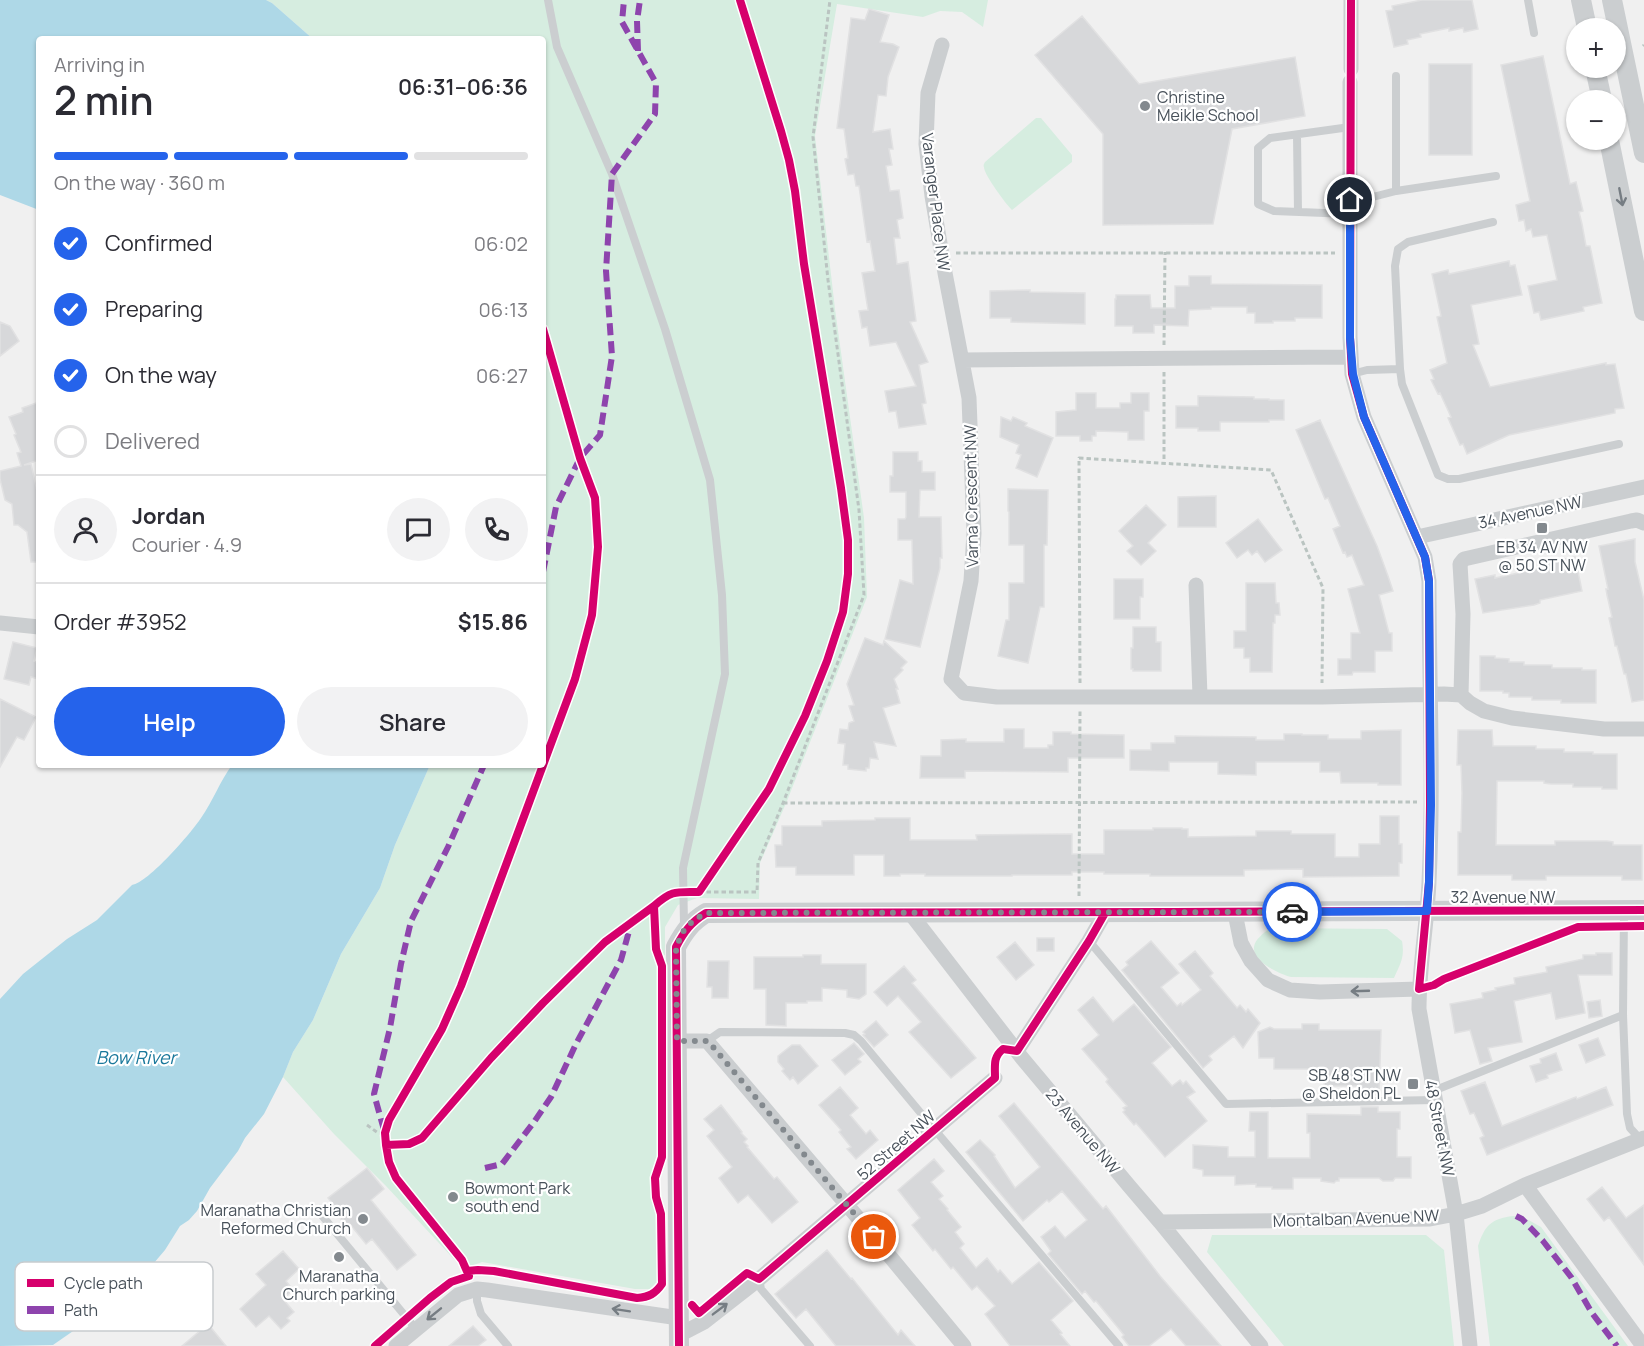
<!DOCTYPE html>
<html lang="en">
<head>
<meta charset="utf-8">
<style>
	:root { --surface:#fff; --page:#f2f2f3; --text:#2b2b33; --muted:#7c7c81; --line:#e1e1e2; --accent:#2563eb }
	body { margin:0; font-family:Manrope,sans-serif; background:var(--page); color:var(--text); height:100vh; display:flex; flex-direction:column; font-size:22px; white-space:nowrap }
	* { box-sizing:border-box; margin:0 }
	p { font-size:20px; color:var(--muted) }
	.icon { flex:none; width:33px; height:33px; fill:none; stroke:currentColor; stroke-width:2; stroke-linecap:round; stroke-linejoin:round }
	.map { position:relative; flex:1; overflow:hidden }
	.drawer { position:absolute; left:36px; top:36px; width:510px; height:732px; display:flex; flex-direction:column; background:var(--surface); border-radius:6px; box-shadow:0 2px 4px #0004 }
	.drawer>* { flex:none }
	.buttons { position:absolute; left:1566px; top:18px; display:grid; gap:12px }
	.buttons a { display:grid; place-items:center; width:60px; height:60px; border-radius:50%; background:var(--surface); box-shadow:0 2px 4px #0004; font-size:30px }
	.pin { position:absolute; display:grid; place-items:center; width:51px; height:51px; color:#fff; margin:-26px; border:3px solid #fff; border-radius:50%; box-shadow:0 2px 6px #0007 }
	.courier { position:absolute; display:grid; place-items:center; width:60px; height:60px; margin:-30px; border:4px solid #2563eb; border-radius:50%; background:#fff; color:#222; box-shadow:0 2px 8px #0007 }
	.summary em { font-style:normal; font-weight:600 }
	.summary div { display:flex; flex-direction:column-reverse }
	.summary { display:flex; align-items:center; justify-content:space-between; height:102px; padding:0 18px }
	h1 { font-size:39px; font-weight:600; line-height:45px }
	.bar { display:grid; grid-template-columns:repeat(4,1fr); gap:9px 6px; align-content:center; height:72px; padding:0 18px }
	.bar i { height:8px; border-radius:4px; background:var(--line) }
	.bar .current { background:var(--accent) }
	.bar p { grid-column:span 4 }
	.line { display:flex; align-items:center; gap:15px; padding:0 18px; border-top:2px solid var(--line) }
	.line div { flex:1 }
	.round { display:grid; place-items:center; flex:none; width:63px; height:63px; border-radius:32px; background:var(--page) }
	ol { padding:0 18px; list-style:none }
	li { display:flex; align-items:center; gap:18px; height:66px }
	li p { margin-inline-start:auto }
	li .icon { padding:6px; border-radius:50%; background:var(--accent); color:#fff; stroke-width:4 }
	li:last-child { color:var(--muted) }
	li i { width:33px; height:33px; border:3px solid var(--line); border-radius:50% }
	.primary-button { display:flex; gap:12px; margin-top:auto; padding:12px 18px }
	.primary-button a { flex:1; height:69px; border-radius:36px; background:var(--accent); color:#fff; font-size:24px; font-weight:600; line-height:69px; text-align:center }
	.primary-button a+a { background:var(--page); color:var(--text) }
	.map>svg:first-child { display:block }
</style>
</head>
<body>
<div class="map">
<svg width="1644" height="1346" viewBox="0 0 1644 1346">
	<rect width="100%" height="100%" fill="#f0f0f0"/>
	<path fill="#d6ede0" d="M266,0H988L983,27L962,12L940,11L923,17L837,4L815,136L835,309L864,518L867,597L787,801L760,863L759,899L697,898L678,905L665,927V955H658L660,1156L652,1192L660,1216V1279L653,1289H635L482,1262L463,1269L386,1186L334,1134L283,1077L293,1052L313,1020L341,954L380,888L395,845L430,765H543V39H313L272,3Z
		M1036,118H1041L1072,155V162L1012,210C1006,204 984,175 984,167C983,166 984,164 985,162Z
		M1270,928L1387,929L1402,941C1405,958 1400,964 1394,978L1291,977C1280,974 1252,962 1254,947C1255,939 1264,933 1270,928Z
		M1513,1216L1523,1217L1541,1227L1628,1346H1490L1478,1246C1485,1225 1491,1219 1513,1216Z
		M1212,1235H1426L1444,1250L1454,1346H1284L1207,1252Z"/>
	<path fill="#aed8e7" d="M0,0H266L272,3L313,39H39V210L0,195Z
		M232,765H430L395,845L380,888L341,954L313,1020L293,1052L283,1077L264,1114L245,1138L238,1151L210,1188L197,1211L189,1220L180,1226L165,1250L142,1277L122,1297L53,1345L0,1346V999L23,974L67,939L97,920L132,885C149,882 191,833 201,818C213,801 220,781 232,765Z"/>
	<path fill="#d7d8da" stroke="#e1e1e2" stroke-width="1.5" d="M1422,0H1472L1478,29L1464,32L1463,28L1449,31V28L1420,34L1421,37L1407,40L1408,44L1394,47L1386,11L1393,10L1392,6Z
		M869,9L889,15L880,42L893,44L899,47L888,77L886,96L878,95L873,132L890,129L893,149H889L892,165L886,166L890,191L899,190L903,218L897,220L900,238H894L897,264L908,262L916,321L910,322L928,362L919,365L926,403L922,404L926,424L899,428L896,411L889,412L885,391L916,386L896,342L870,346L867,327L862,328L859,311L868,310L862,273L875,271L870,241L867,242L859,186H856L854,174L848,175L845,159L848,158L844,129L837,128L851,18L865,20Z
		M1082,16L1139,84L1295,57L1305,116L1232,129L1213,224L1103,225V134L1035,55Z
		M1543,56L1570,184L1576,182L1583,211L1579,212L1582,224L1586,246H1590L1602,303L1583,307L1584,311L1541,320L1539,312L1534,313L1528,286L1557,280L1547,235L1533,237L1531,229L1526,231L1524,220L1519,221L1516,205L1530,201L1501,65Z
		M1429,64H1472V155H1429Z
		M1509,261L1510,266L1515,265L1522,295L1471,305L1479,344L1473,345L1490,387L1606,363V365L1615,364L1624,408L1615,409V413L1509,435L1467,454L1463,444L1460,445L1448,418L1451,417L1440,393L1438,394L1431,380L1434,379L1430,370L1447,363L1437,317L1441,316L1432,274L1448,270L1449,274Z
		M1189,276H1211V284L1322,285V318H1295V321H1273V323H1255V313H1247V307H1211V309L1189,310L1188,326L1154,325V333H1133V326H1115V299H1116V295H1150L1151,308H1175V286H1189Z
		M1030,290V292L1085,293V324L1011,322V318H990V291Z
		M0,322L10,326L19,341L0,356Z
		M1076,393H1096V408H1120V403H1131V393H1149V411H1144V440H1128V432L1096,431V436H1092V441H1080V436H1056V412L1076,410Z
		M1198,396L1254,397V399H1269V400H1284V420H1269V422H1220V431H1198V428H1176V406H1198Z
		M39,402V460L24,465L31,464L39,500V562H31L27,532L18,525H14L12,504L5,500L0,479V471L21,466L17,453L21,452L14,435L16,434L9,417L23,412L22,408Z
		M1001,417L1011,421L1013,417L1027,423L1025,426L1053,438L1037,477L1016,468L1021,455L1016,453L1019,445L1000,437Z
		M1320,420L1377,546L1388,576L1393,591L1379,595L1389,633H1392V651H1375V672H1353L1352,675H1338V659H1351V633H1360L1348,589L1364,585L1352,555L1347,557L1345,552L1343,553L1333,529L1340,526L1328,498L1325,499L1296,430Z
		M893,452H918V461H922V472H935V490H920L919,517H941L942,558H940V568L920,647L885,639L900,580L913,584L912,540H898V519H905L906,517V492H890V476H893Z
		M1008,489L1048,490L1047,545H1044V607H1040L1028,663L998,656L1006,620H1009V583H1024V545H1009V512L1008,511Z
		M1216,496V527H1178V497Z
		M1146,505L1166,525L1148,543L1156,551L1141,565L1127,551L1133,546L1119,531Z
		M1258,519L1282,550L1265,562L1257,551L1252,555L1248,550L1237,558L1226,543Z
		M1635,539V562L1644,600V700L1632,702L1626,674H1624L1617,646H1615L1614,640L1609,618L1612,617L1607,595L1606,589H1608L1599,546Z
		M1575,557L1582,591L1540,600V603L1534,605L1483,613L1475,579L1495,575V578L1541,568L1540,564Z
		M1114,579H1143V597H1140V619H1114Z
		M1246,583H1275L1276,603H1279L1280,615H1275V623H1273L1272,672H1250V658H1244V648H1234V631H1246Z
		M1133,627H1156V642H1161V671H1133V669H1131V648H1133Z
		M865,638L883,645L884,641L907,662L901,668L903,670L894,679L898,689H896L900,703L883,708L896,746L874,742L878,759L870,758L869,768H866V771L848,769V765H843L845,744L838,743L840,729L848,730L849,723L854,721L849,706L854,705L847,684Z
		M13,642L37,648L34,661L39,663V679L31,677L29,685L4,679Z
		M1480,656H1495V658L1509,659V662H1524V665H1552V668H1582V670H1596V703H1561V700H1532V697H1509V693H1503V691H1480Z
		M0,699L36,717L24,740L17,737L0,767Z
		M1004,729H1024V748H1048V745H1053V732H1071V734L1124,735V758H1068V772L965,771V778H920L921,756H941V740L966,739V742H1004Z
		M1401,730V785H1378V783H1341L1340,772H1320V762H1256V775L1218,774V762H1169V771L1130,770V750H1151V743H1175V736L1256,737V740H1284V734H1302V735H1328V739H1361V731Z
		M1458,730H1492L1493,746H1536V749H1564V752H1593V754H1617V789H1602V787H1573V784H1551L1544,783V781H1497L1496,845H1555V841H1607L1613,842V845H1642V880H1622V876H1546V880H1512V875H1458V832H1461L1462,793L1461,765H1457Z
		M1380,816H1399V844H1402V863H1399V876L1303,877V869L1244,870V876H1150V874H1104V872H1072V875H1012V876H925V874H900V876H884V855H854V875H796V867H776L775,845H782V826H822V821L875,820V818H910V840H977L976,835L1072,834V854H1104V830H1153V828H1182V829H1188V837L1256,836V831H1291V834H1335V857H1359V844H1380Z
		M1037,938H1054V951H1037Z
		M1151,941L1179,973L1161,987L1177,1006L1181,1003L1182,1005L1201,990L1179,964L1195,951L1213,973L1210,976L1237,1008L1240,1005L1246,1012L1248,1009L1260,1023L1243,1048L1234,1036L1209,1056L1212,1060L1203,1068L1122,970L1128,965L1126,962Z
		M1015,942L1034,965L1016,980L997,957Z
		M1596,953H1612V975H1578L1585,1013L1556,1019L1551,993L1514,1001L1522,1042L1488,1048L1492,1061L1480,1064L1470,1030L1455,1033L1450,1004L1483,998L1482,993L1496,990L1495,988L1515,984L1514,978L1547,972L1546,967L1583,959V955H1596Z
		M803,955H821V964H866V994L859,999L847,997V990L822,988V1001H807V1003H786V1026L766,1025V989H754V957H803Z
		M708,961H729L728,998H712V987H707Z
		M904,966L916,980L912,983L976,1058L951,1078L909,1032L921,1022L898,996L887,1006L874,992Z
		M1093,997L1113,1022L1134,1004L1171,1047L1152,1063L1172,1086L1180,1080L1183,1084L1186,1081L1195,1092L1187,1097L1207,1121L1165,1157L1136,1123L1134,1125L1123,1112L1125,1110L1123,1108L1127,1106L1106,1082L1108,1079L1082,1049L1099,1035L1078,1010Z
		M1600,1000L1602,1016L1589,1018L1587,1002Z
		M876,1021L888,1035L874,1047L863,1035L865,1034L863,1032Z
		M1302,1024H1319V1030H1381L1379,1095H1361L1362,1086H1324V1069H1274V1058H1259L1258,1032L1270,1027L1274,1029H1302Z
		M1598,1038L1605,1055L1586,1063L1579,1045Z
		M854,1043L864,1054L858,1059L861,1062L845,1075L832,1060Z
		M792,1045H800L818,1066L798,1084L793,1077L790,1080L782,1071L784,1069L778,1062V1056Z
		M1556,1053L1562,1070L1547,1075L1548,1078L1536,1082L1530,1066L1541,1063L1540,1059Z
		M1485,1082L1502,1126L1576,1097L1577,1099L1606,1087L1613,1105L1487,1155L1480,1138L1484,1136L1474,1113L1470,1114L1461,1091Z
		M840,1087L858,1108L850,1115L866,1134L870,1130L878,1140L856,1159L847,1149L851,1147L839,1132L841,1130L819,1105Z
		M1014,1103L1103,1209L1106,1206L1160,1276L1221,1346H1186L1171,1329L1149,1346H1129L1122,1337L1124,1335L1096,1301L1094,1302L1085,1291L1082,1294L1048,1254L1051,1251L1041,1237L1055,1226L1065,1238L1087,1220L1062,1191L1049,1202L1047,1200L1023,1221L966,1152L980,1140L995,1155L994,1156L1015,1188L1040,1167L999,1116Z
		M721,1105L742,1132L741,1133L747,1139L744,1142L748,1146L747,1147L774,1179L777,1177L798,1202L772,1223L748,1195L738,1203L719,1178L732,1167L707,1136L714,1130L704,1119Z
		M1361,1107H1378V1112H1400V1129H1397V1157H1411V1178H1395L1393,1181H1383L1379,1178H1339V1181H1336L1334,1183L1321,1181V1178H1293V1189H1272V1187H1256V1184L1235,1185V1176H1203V1170L1193,1168V1145L1228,1147V1157H1255V1131H1249L1250,1112H1268V1158H1310V1133H1307V1114L1361,1115Z
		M934,1159L944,1171L931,1182L943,1196L939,1199L948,1209L947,1210L961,1227L955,1232L964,1244L960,1248L976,1268L987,1258L998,1272L1000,1270L1012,1284L1039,1262L1073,1301L1051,1320L1062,1333L1060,1334L1070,1346H1010L985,1314L995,1306L977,1286L972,1290L953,1267L951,1269L935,1249L933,1251L912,1225L920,1218L898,1190Z
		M367,1168L384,1189L371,1200L416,1255L397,1270L372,1239L366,1244L349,1223L346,1226L337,1214L339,1212L328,1198Z
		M1602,1187L1626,1218L1644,1205V1265L1609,1217L1604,1221L1587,1199Z
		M827,1250L851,1279L852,1278L898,1335L901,1330L915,1346H836L806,1309L796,1318L775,1294Z
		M283,1251L299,1269L286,1281L293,1290L283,1299L294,1312L287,1318L290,1321L281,1329L269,1316L256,1327L240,1309L266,1285L256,1274Z
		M208,1324L226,1346H182Z
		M473,1326L486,1340L478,1346H449Z"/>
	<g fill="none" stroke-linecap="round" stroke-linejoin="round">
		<path stroke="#bac4c1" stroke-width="3" stroke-dasharray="4.5 3" stroke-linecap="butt" d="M1643,46L1644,45
			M956,253H1335
			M1164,345L1165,252
			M1164,372V463
			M1080,683L1079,458L1271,470L1323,588L1322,683
			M783,803L1417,802
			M699,892H757L758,863L783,803L864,595L859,510L828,280L813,137L830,0
			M1079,896L1080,711
			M367,1125L378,1133H385"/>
		<path stroke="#cbced0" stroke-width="8" d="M548,0L557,47L612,174L665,329L710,480L722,595L725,674L683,868L684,925
			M1528,0L1534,33
			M1297,135L1298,212
			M1396,191L1496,176
			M1350,200L1365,199L1396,191V76
			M1350,214L1274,211L1258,204V148L1270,138L1350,127
			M1493,222L1408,242L1398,249L1395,266L1400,369L1402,384L1438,475L1448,479H1459L1619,444
			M1352,374L1367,370L1400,369
			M1624,912L1623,1015L1627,1114L1630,1128L1642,1141
			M1089,941L1226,1104L1434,1100
			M707,1041L720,1032L845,1033L854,1035L861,1041L934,1129L1119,1346
			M1433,1091L1623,1015
			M319,1212L416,1329
			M759,1279L761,1289L810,1346
			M477,1289V1301L481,1314L508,1346"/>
		<path stroke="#cbced0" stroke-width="15" d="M1351,0V69
			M942,45L928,93L926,144L932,196L945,273L969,398L974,533L971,581L951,679L964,693L997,697H1322L1444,694L1461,695L1470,703L1484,711L1512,718L1604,729H1644
			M1350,82V337L1352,374L1364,417L1425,557L1429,581C1429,682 1434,782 1429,882C1427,925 1419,967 1419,1009L1456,1214L1470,1346
			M962,360L1351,357
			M1417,537L1644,487
			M1196,585L1200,696
			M0,623L39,627
			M1461,695L1463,614L1460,564L1464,559L1631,521L1637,520L1644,523
			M910,913L1022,1058L1130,1187L1160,1222L1261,1346
			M1235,913L1241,943L1251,961L1268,980L1290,990L1320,992L1419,989
			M677,1041H707L859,1219L964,1346
			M1017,1051L1089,941L1105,913
			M1525,1185L1643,1346
			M1160,1222L1430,1219L1456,1214L1482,1206L1525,1185L1644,1138
			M679,1335L704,1322L759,1279L995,1078
			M396,1346L458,1295L477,1289L487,1290L679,1318"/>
		<path stroke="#cbced0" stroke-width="20" d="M1581,0L1587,28
			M1612,0L1644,153
			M1595,68L1602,100
			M1609,140L1644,311
			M679,1346L676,947C684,932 691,922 706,913C1019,914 1331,910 1644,910"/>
		<path stroke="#8e44ad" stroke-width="6" stroke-dasharray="12 6" stroke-linecap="butt" d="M638,51L637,21L640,0
			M543,572L556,507L580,458L600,435L612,356L606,271L612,174L655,114L656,83L622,22L624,0
			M384,1130L374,1094L390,1028L401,964L411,921L448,847L484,765
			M485,1168L502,1164L534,1122L551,1097L576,1044L621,960L631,924
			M1516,1216L1522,1219L1543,1241L1571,1277L1592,1313L1617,1346"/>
		<defs>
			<path id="cycleway" d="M1351,0L1350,337L1352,374L1364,417L1425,557L1429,581L1430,805L1429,882L1419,989L1434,985L1444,979L1578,927L1644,926
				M386,1145L409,1144L422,1138L491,1058L543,1003L605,942L654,906
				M467,1271L478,1270L494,1271L637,1298C649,1297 655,1294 662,1284L661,1214L656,1197L655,1178L662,1157V966L656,949L654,906C672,890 676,892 699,892L769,789L805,716L827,661L843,612L848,574V540L841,488L804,264L795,191L789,160L781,131L740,0
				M692,1305L699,1313L747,1273L759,1279L995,1078C995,1065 993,1057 1003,1049L1017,1051L1089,941L1105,913
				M375,1346L430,1298L451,1282L469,1276L462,1260L396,1178L389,1162L386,1145L385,1133L389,1120L442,1029L461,986L575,679L592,615L598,547L595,498L580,458L543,329
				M679,1346L676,947C684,932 691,922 706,913C1019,914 1331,910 1644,910"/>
		</defs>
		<use href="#cycleway" stroke="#fff" stroke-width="11"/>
		<use href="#cycleway" stroke="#d6006c" stroke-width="8"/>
	</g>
	<defs><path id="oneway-shaft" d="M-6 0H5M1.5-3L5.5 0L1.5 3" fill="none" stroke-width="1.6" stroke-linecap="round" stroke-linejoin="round" transform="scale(1.5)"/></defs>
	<g stroke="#767d83">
		<use href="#oneway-shaft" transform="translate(1621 197) rotate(79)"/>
		<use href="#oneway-shaft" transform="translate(1360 991) rotate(178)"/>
		<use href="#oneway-shaft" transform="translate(720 1309) rotate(-37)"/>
		<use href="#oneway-shaft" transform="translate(621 1310) rotate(-171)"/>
		<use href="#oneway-shaft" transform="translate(434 1314) rotate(141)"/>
	</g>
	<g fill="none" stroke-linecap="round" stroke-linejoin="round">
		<path stroke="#83898e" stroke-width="6" stroke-dasharray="0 10.8" d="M874,1237L708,1041H677L676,947L684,930L694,920L706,913L1292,912"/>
		<path stroke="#2563eb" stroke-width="8" d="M1292,912L1427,911L1429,882L1431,805L1429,581L1425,557L1364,417L1353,374L1350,338V200"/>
	</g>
	<g fill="#83898e" stroke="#fff" stroke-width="2">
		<circle cx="1145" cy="106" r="6"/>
		<rect x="1536" y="522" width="12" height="12" rx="3"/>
		<rect x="1407" y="1078" width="12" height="12" rx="3"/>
		<circle cx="453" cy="1197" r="6"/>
		<circle cx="363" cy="1219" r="6"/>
		<circle cx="339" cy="1257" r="6"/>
	</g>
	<g text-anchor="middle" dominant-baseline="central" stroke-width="4.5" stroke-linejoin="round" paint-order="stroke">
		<g font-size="16" fill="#48515a" stroke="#fff" text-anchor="start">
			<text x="1157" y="97">Christine<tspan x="1157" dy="18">Meikle School</tspan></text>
			<text x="1542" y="547" text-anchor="middle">EB 34 AV NW<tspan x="1542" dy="18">@ 50 ST NW</tspan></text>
			<text x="1401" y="1075" text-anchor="end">SB 48 ST NW<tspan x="1401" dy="18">@ Sheldon PL</tspan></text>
			<text x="465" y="1188">Bowmont Park<tspan x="465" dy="18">south end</tspan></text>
			<text x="351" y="1210" text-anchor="end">Maranatha Christian<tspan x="351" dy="18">Reformed Church</tspan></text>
			<text x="339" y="1276" text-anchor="middle">Maranatha<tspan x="339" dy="18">Church parking</tspan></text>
		</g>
		<g font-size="16" fill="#48515a" stroke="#fff">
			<text transform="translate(936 202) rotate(83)">Varanger Place NW</text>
			<text transform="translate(971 496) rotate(-91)">Varna Crescent NW</text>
			<text transform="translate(1530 512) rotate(-12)">34 Avenue NW</text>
			<text x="1503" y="897">32 Avenue NW</text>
			<text transform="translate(1440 1128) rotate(79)">48 Street NW</text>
			<text transform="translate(1083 1131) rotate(50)">23 Avenue NW</text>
			<text transform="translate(896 1145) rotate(-41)">52 Street NW</text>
			<text transform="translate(1356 1218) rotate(-2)">Montalban Avenue NW</text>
		</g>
		<g font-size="18" font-style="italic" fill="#1a789b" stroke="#fff">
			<text x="136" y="1057">Bow River</text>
		</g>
	</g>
	<rect x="15" y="1262" width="198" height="69" rx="9" fill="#fff" stroke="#c8cbce" stroke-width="1.5"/>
	<rect x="27" y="1279" width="27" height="8" fill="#d6006c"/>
	<rect x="27" y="1306" width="27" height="8" fill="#8e44ad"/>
	<g font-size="16" fill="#48515a">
		<text x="64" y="1289">Cycle path</text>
		<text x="64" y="1316">Path</text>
	</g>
</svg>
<div class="buttons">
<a>+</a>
<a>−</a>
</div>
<div class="pin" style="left:874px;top:1237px;background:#ea580c"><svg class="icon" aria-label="bag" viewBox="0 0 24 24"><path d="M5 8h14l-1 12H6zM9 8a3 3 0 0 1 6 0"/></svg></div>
<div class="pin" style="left:1350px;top:200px;background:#1f2937"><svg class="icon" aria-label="home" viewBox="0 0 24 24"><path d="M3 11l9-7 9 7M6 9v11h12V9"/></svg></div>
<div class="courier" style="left:1292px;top:912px"><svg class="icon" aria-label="car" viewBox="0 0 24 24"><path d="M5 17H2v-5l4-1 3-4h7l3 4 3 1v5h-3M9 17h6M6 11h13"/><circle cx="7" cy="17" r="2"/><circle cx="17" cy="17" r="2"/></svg></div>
<section class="drawer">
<div class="summary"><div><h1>2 min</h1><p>Arriving in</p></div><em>06:31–06:36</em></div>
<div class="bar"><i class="current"></i><i class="current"></i><i class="current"></i><i></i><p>On the way · 360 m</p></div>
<ol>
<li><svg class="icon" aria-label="check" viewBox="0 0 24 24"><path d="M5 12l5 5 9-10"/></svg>Confirmed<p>06:02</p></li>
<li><svg class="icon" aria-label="check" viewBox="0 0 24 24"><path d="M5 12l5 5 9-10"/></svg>Preparing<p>06:13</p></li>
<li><svg class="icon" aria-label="check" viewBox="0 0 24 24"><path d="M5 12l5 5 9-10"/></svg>On the way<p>06:27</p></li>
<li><i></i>Delivered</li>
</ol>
<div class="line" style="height:108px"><a class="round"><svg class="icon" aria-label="person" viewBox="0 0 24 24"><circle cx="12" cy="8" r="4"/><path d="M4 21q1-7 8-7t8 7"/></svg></a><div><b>Jordan</b><p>Courier · 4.9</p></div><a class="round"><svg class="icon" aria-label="chat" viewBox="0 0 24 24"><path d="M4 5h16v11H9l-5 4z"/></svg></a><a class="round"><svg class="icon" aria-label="phone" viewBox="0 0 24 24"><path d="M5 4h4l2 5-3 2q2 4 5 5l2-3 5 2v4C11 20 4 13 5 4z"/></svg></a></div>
<div class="line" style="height:78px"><div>Order #3952</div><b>$15.86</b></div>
<div class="primary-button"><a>Help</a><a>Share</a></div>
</section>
</div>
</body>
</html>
